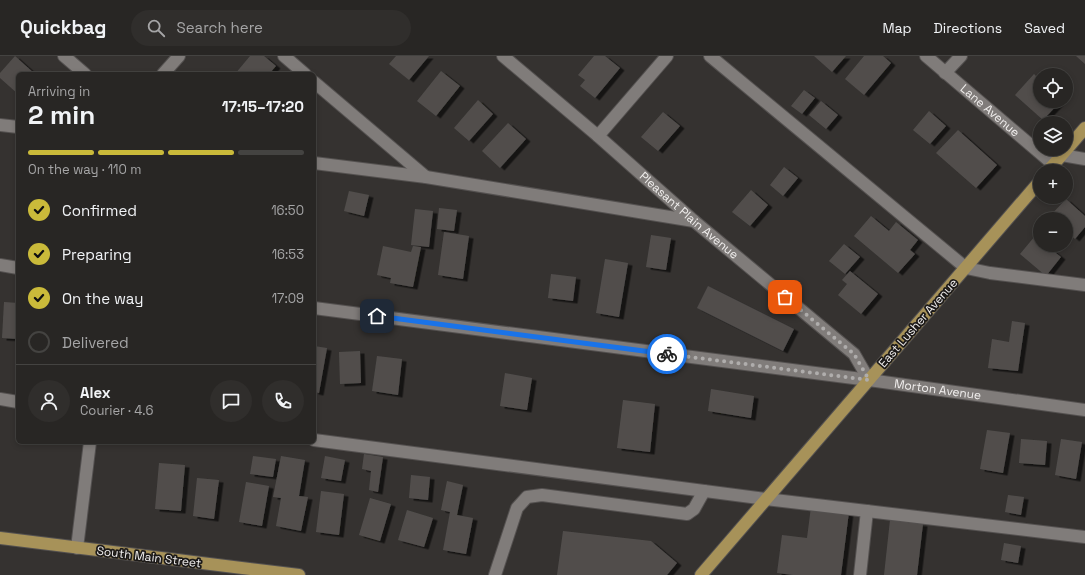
<!DOCTYPE html>
<html lang="en">
<head>
<meta charset="utf-8">
<style>
	:root { --surface:#282624; --page:#302e2c; --text:#f1f3f6; --muted:#a5a5a6; --line:#444341; --accent:#caba3a }
	body { margin:0; font-family:"Space Grotesk",sans-serif; background:var(--page); color:var(--text); height:100vh; display:flex; flex-direction:column; font-size:15px; white-space:nowrap }
	* { box-sizing:border-box; margin:0 }
	p { font-size:13px; color:var(--muted) }
	.icon { flex:none; width:22px; height:22px; fill:none; stroke:currentColor; stroke-width:2; stroke-linecap:round; stroke-linejoin:round }
	.map { position:relative; flex:1; overflow:hidden }
	.details { position:absolute; left:16px; top:16px; width:300px; height:372px; display:flex; flex-direction:column; background:var(--surface); border-radius:6px; box-shadow:0 2px 6px #0003,0 0 0 1px var(--line) }
	.details>* { flex:none }
	.buttons { position:absolute; left:1033px; top:12px; display:grid; gap:8px }
	.buttons a { display:grid; place-items:center; width:40px; height:40px; border-radius:50%; background:var(--surface); box-shadow:0 2px 6px #0003,0 0 0 1px var(--line); font-size:20px }
	.pin { position:absolute; display:grid; place-items:center; width:34px; height:34px; color:#fff; margin:-17px; border-radius:8px; box-shadow:0 2px 6px #0006 }
	.courier { position:absolute; display:grid; place-items:center; width:40px; height:40px; margin:-20px; border:3px solid #1a73e8; border-radius:50%; background:#fff; color:#222; box-shadow:0 1px 5px #0007 }
	.headline em { font-style:normal; font-weight:700 }
	.headline div { display:flex; flex-direction:column-reverse }
	.headline { display:flex; align-items:center; justify-content:space-between; height:68px; padding:0 12px }
	h1 { font-size:26px; font-weight:700; line-height:30px }
	.bar { display:grid; grid-template-columns:repeat(4,1fr); gap:6px 4px; align-content:center; height:48px; padding:0 12px }
	.bar i { height:5px; border-radius:3px; background:var(--line) }
	.bar .on { background:var(--accent) }
	.bar p { grid-column:span 4 }
	.line { display:flex; align-items:center; gap:10px; padding:0 12px; border-top:1px solid var(--line) }
	.line div { flex:1 }
	.round { display:grid; place-items:center; flex:none; width:42px; height:42px; border-radius:21px; background:var(--page) }
	ol { padding:0 12px; list-style:none }
	li { display:flex; align-items:center; gap:12px; height:44px }
	li p { margin-inline-start:auto }
	li .icon { padding:4px; border-radius:50%; background:var(--accent); color:#111; stroke-width:4 }
	li:last-child { color:var(--muted) }
	li i { width:22px; height:22px; border:2px solid var(--line); border-radius:50% }
	header { display:flex; align-items:center; gap:24px; box-sizing:border-box; height:56px; padding:0 20px; background:var(--surface); border-bottom:1px solid var(--line) }
	header strong { font-size:19px }
	nav { display:flex; gap:22px; margin-inline-start:auto; font-size:14px }
	.search { width:280px; height:36px; background:var(--page); display:flex; align-items:center; gap:10px; box-sizing:border-box; padding:0 14px; border-radius:22px; color:var(--muted); font-size:15px }
	.map>svg:first-child { display:block }
</style>
</head>
<body>
<header>
<strong>Quickbag</strong>
<div class="search"><svg class="icon" aria-label="search" viewBox="0 0 24 24"><circle cx="10" cy="10" r="6"/><path d="M15 15l6 6"/></svg>Search here</div>
<nav><a>Map</a><a>Directions</a><a>Saved</a></nav>
</header>
<div class="map">
<svg width="1085" height="519" viewBox="0 0 1085 519">
	<defs>
		<filter id="shadow"><feDropShadow dx="4.5" dy="2.5" stdDeviation="0" flood-color="#0009"/></filter>
	</defs>
	<rect width="100%" height="100%" fill="#353230"/>
	<path fill="#514e4c" filter="url(#shadow)" d="M15,0L35,18H18V38L0,22V17Z
		M250,0H264L276,10L269,18H235Z
		M396,0H429L409,24L389,8Z
		M594,0H605L620,12L595,42L580,30L585,24L578,19Z
		M814,0H846L832,16Z
		M864,0H883L891,7L864,39L845,23Z
		M1076,0H1085V8Z
		M441,15L460,30L436,60L417,45Z
		M1034,18L1040,24V45H1061L1043,64L1015,39Z
		M804,34L815,42L802,58L791,50Z
		M478,44L493,58L469,85L454,72Z
		M821,45L838,59L826,73L809,59Z
		M929,55L946,70L930,88L913,74Z
		M663,56L680,70L658,95L641,81Z
		M508,67L526,83L500,112L482,95Z
		M958,74L997,109L976,132L936,97Z
		M784,111L798,122L783,140L770,129Z
		M751,134L768,149L750,170L732,156Z
		M349,135L369,139L364,160L344,155Z
		M1066,143L1085,160V171L1075,183L1066,175V163H1053L1050,160Z
		M439,152L457,154L454,175L437,173Z
		M415,153L433,155L429,191L411,189Z
		M871,160L889,175L896,166L918,184L910,194L915,198L898,217L854,180Z
		M444,176L469,180L463,223L438,219Z
		M651,179L671,182L666,214L646,211Z
		M1035,180L1040,184V189H1046L1061,201L1046,220L1020,198Z
		M844,188L860,201L845,218L829,205Z
		M383,190L411,196L413,190L421,191L413,231L390,227L391,222L377,219Z
		M605,203L628,207L619,261L596,257Z
		M850,215L878,238L861,258L838,239L847,228L842,224Z
		M551,218L576,221L573,245L548,242Z
		M708,230L794,273L783,295L697,252Z
		M4,246L18,247V283L2,282Z
		M1012,265L1025,267L1018,315L988,312L992,283L1009,286Z
		M314,290L327,292L319,337L314,336Z
		M360,295L361,327L340,328L339,296Z
		M377,300L402,303L398,339L372,335Z
		M505,317L532,322L527,354L500,350Z
		M711,333L754,340L751,362L708,355Z
		M623,344L655,348L650,396L617,392Z
		M987,374L1010,377L1003,417L980,413Z
		M1021,383L1047,385L1045,409L1019,407Z
		M1061,383L1082,386L1076,423L1055,419Z
		M364,398L383,401L378,436L369,434L371,415L362,413Z
		M253,400L276,403L273,421L250,418Z
		M281,400L305,404L299,440L308,441L301,475L276,470L281,442L273,441Z
		M325,400L345,404L341,425L321,422Z
		M159,407L185,409L181,455L155,453Z
		M411,419L430,421L428,444L409,442Z
		M197,422L219,424L214,463L193,460Z
		M447,425L463,429L457,459L473,462L466,498L443,494L450,456L441,454Z
		M246,426L269,430L262,470L239,466Z
		M321,435L344,438L339,479L316,476Z
		M1008,439L1024,441L1021,459L1005,456Z
		M370,442L391,448L380,485L359,479Z
		M811,451L849,456L841,519H793L777,517L782,479L807,482Z
		M407,454L433,462L424,491L398,484Z
		M890,464L923,468L917,519H884Z
		M563,475L651,485L677,507L667,519H557Z
		M1004,487L1021,490L1018,507L1001,504Z"/>
	<g fill="none" stroke-linecap="round" stroke-linejoin="round">
		<defs>
			<g id="minor">
				<path d="M64,0L85,18"/>
				<path d="M284,0L305,18"/>
				<path id="s1" d="M503,0L598,80L694,165L854,298L869,324"/>
				<path d="M710,0L966,212L990,217L1085,229"/>
				<path id="s2" d="M926,0L1054,109"/>
				<path d="M945,17L961,0"/>
				<path d="M163,18L179,0"/>
				<path d="M314,26L426,121"/>
				<path d="M0,69L18,71"/>
				<path d="M598,80L667,0"/>
				<path d="M1062,99L1085,103"/>
				<path d="M314,107L426,121L694,165"/>
				<path d="M0,209L18,212"/>
				<path id="s3" d="M314,252L869,324L1085,354"/>
				<path d="M0,343L18,346"/>
				<path d="M314,384L766,443L1085,481"/>
				<path d="M77,492L90,386"/>
				<path d="M495,519L517,452L527,441L542,439L687,458L694,453L704,435"/>
				<path d="M860,519L867,455"/>
			</g>
			<path id="major" d="M1048,115L1085,72
				M0,482L299,519
				M701,519L1040,125"/>
		</defs>
		<use href="#minor" stroke="#545150" stroke-width="14"/>
		<use href="#major" stroke="#545150" stroke-width="14"/>
		<use href="#minor" stroke="#807c7a" stroke-width="12"/>
		<use href="#major" stroke="#a79259" stroke-width="12"/>
	</g>
	<g fill="none" stroke-linecap="round" stroke-linejoin="round">
		<path stroke="#afadac" stroke-width="4" stroke-dasharray="0 7.2" d="M667,298L869,324L854,298L785,241"/>
		<path stroke="#1a73e8" stroke-width="5" d="M377,260L667,298"/>
	</g>
	<g text-anchor="middle" dominant-baseline="central" stroke-width="3.5" stroke-linejoin="round" paint-order="stroke">
		<g font-size="12" fill="#f1efee" stroke="#1c1a19">
			<text stroke="none"><textPath href="#s2" startOffset="84">Lane Avenue</textPath></text>
			<text stroke="none"><textPath href="#s1" startOffset="245">Pleasant Plain Avenue</textPath></text>
			<text transform="translate(918 267) rotate(-49)">East Lusher Avenue</text>
			<text stroke="none"><textPath href="#s3" startOffset="629">Morton Avenue</textPath></text>
			<text transform="translate(149 501) rotate(7)">South Main Street</text>
		</g>
	</g>
</svg>
<div class="buttons">
<a><svg class="icon" aria-label="locate" viewBox="0 0 24 24"><circle cx="12" cy="12" r="6"/><path d="M12 2v4M12 18v4M2 12h4M18 12h4"/></svg></a>
<a><svg class="icon" aria-label="layers" viewBox="0 0 24 24"><path d="M12 4l9 5-9 5-9-5zM3 14l9 5 9-5"/></svg></a>
<a>+</a>
<a>−</a>
</div>
<div class="pin" style="left:785px;top:241px;background:#ea580c"><svg class="icon" aria-label="bag" viewBox="0 0 24 24"><path d="M5 8h14l-1 12H6zM9 8a3 3 0 0 1 6 0"/></svg></div>
<div class="pin" style="left:377px;top:260px;background:#1f2937"><svg class="icon" aria-label="home" viewBox="0 0 24 24"><path d="M3 11l9-7 9 7M6 9v11h12V9"/></svg></div>
<div class="courier" style="left:667px;top:298px"><svg class="icon" aria-label="bike" viewBox="0 0 24 24"><circle cx="6" cy="16" r="4"/><circle cx="18" cy="16" r="4"/><path d="M6 16l4-8h5l3 8M10 8l3 8H6M13 5h3"/></svg></div>
<section class="details">
<div class="headline"><div><h1>2 min</h1><p>Arriving in</p></div><em>17:15–17:20</em></div>
<div class="bar"><i class="on"></i><i class="on"></i><i class="on"></i><i></i><p>On the way · 110 m</p></div>
<ol>
<li><svg class="icon" aria-label="check" viewBox="0 0 24 24"><path d="M5 12l5 5 9-10"/></svg>Confirmed<p>16:50</p></li>
<li><svg class="icon" aria-label="check" viewBox="0 0 24 24"><path d="M5 12l5 5 9-10"/></svg>Preparing<p>16:53</p></li>
<li><svg class="icon" aria-label="check" viewBox="0 0 24 24"><path d="M5 12l5 5 9-10"/></svg>On the way<p>17:09</p></li>
<li><i></i>Delivered</li>
</ol>
<div class="line" style="height:72px"><a class="round"><svg class="icon" aria-label="person" viewBox="0 0 24 24"><circle cx="12" cy="8" r="4"/><path d="M4 21q1-7 8-7t8 7"/></svg></a><div><b>Alex</b><p>Courier · 4.6</p></div><a class="round"><svg class="icon" aria-label="chat" viewBox="0 0 24 24"><path d="M4 5h16v11H9l-5 4z"/></svg></a><a class="round"><svg class="icon" aria-label="phone" viewBox="0 0 24 24"><path d="M5 4h4l2 5-3 2q2 4 5 5l2-3 5 2v4C11 20 4 13 5 4z"/></svg></a></div>
</section>
</div>
</body>
</html>
